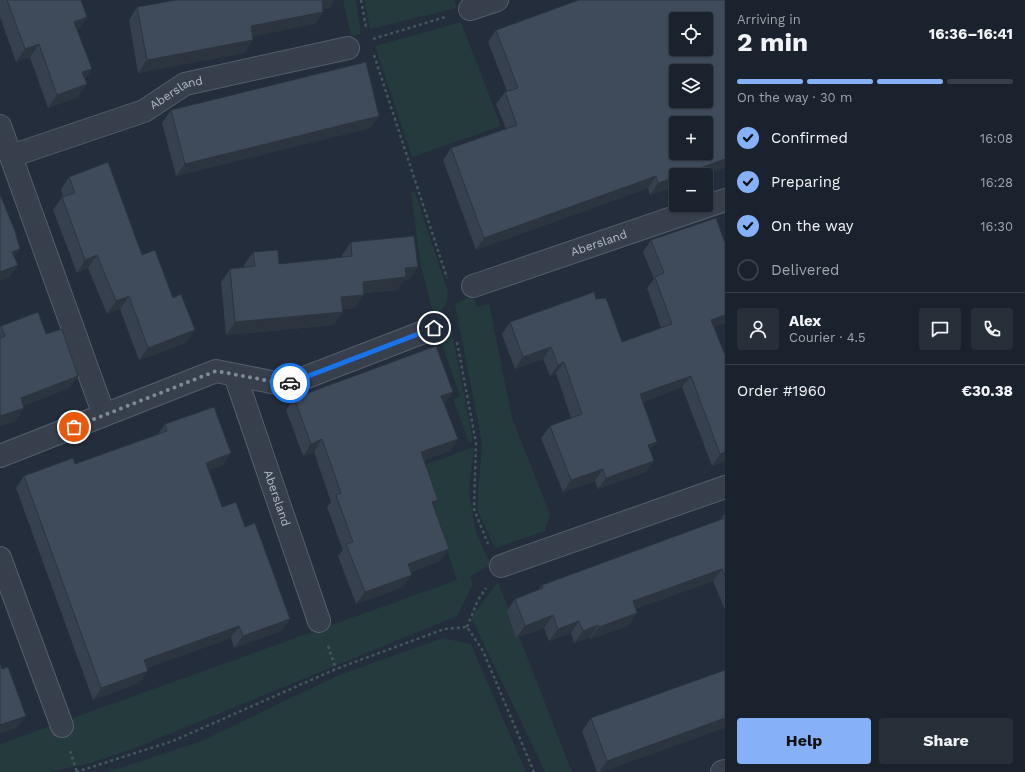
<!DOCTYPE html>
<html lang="en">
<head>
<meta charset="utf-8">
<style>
	:root { --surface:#1a222d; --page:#272f39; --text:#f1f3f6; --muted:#9fa4aa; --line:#383f49; --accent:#86b0f8 }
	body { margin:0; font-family:"Work Sans",sans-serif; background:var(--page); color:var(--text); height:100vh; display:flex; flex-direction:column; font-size:15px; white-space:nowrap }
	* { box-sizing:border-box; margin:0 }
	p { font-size:13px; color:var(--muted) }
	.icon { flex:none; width:22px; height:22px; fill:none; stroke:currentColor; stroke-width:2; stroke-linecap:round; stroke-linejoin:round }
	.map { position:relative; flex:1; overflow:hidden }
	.drawer { display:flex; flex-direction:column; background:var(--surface); width:300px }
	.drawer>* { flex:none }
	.buttons { position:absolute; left:669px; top:12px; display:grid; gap:8px }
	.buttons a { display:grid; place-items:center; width:44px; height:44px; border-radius:4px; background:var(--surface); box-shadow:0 1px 3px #0004,0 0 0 1px var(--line); font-size:20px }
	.pin { position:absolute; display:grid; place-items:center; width:34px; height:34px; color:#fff; margin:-17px; border:2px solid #fff; border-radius:50%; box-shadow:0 1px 4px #0007 }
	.courier { position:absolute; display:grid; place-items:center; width:40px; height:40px; margin:-20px; border:3px solid #1a73e8; border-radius:50%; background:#fff; color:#222; box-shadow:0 1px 5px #0007 }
	.overview em { font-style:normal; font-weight:700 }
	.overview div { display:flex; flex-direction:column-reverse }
	.overview { display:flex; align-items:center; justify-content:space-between; height:68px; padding:0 12px }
	h1 { font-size:26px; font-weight:700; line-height:30px }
	.bar { display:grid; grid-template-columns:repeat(4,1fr); gap:6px 4px; align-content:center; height:48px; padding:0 12px }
	.bar i { height:5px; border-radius:3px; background:var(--line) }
	.bar .active { background:var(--accent) }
	.bar p { grid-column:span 4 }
	.line { display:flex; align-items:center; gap:10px; padding:0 12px; border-top:1px solid var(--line) }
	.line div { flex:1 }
	.round { display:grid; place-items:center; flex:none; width:42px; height:42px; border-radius:4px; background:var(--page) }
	ol { padding:0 12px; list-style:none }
	li { display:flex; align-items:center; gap:12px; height:44px }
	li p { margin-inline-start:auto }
	li .icon { padding:4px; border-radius:50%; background:var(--accent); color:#111; stroke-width:4 }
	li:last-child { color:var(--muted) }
	li i { width:22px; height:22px; border:2px solid var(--line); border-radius:50% }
	.button { display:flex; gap:8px; margin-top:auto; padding:8px 12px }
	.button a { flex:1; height:46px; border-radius:4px; background:var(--accent); color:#111; font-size:16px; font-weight:700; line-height:46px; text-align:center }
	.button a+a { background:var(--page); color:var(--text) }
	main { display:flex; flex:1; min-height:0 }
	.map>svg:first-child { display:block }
</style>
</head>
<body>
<main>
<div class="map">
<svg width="725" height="772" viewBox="0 0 725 772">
	<rect width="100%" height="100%" fill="#232d3c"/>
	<path fill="#253a3d" d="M343,0H356L361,34L351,36Z
		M364,0H454L457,8L370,29Z
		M461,22L501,126L412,157L375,46Z
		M411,192H415L448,292L447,302L435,321L420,262Z
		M473,295L477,307L489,304L512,418L550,514L545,531L495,548L477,509L482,443L455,304Z
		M451,326L473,441L469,443L453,399L460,396L437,330Z
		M474,447L469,491L476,533L491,565L470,576L473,584L457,616L135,748L91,763L49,772H0V744L457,580L419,467Z
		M498,582L572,772H545L471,617Z
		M443,638L471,644L526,772H108L202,741L336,676Z"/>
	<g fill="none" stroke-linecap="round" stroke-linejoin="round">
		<defs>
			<g id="minor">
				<path d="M470,9L497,0"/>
				<path d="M0,126L104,415"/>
				<path id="s1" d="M11,156L144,111L185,84L348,48"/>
				<path id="s2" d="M473,286L725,200"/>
				<path id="s3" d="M235,375L319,621"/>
				<path d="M0,456L216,371L286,385L434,328"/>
				<path d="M0,558L62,726"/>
				<path d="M501,566L725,487"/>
				<path d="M722,772L725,771"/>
			</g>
		</defs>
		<use href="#minor" stroke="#555d6a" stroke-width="24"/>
		<path stroke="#43575a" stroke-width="2.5" stroke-dasharray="3 3" stroke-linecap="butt" d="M361,0L366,27
			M373,39L445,17
			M374,55L447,278
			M457,342L476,443L474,509L488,544
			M467,627L478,600L486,588
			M328,646L336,669
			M70,751L77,772
			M76,772L173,741L336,669L444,629L467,627L483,651L534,772"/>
		<use href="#minor" stroke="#373f4c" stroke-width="22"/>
	</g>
	<path fill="#36404e" d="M0,0H81L87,17L78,30H77L92,69L85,79L78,97L48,108L30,57L16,62L0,17Z
		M137,7L330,8L323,9V12L315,24L252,36L253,40L244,53L138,73L129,20Z
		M496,30L676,175V186L650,195L648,188L476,250L443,160L451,148L506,129L496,104L505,92L507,91L488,42Z
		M171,110L379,116L370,128L176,176L162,123Z
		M69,177L142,255L186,343L139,360L120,309L107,314L88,268L77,273L53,210L62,197H63L61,189Z
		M651,240L725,323L714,327L725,461L712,466L682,387L643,402L650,451L646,472L598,489L595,481L563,492L541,438L550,426L571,418L556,373L550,376L543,359L515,369L502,334L510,322L596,299L622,342L661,328L647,288L654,279L643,252Z
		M351,242L409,280H404L397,290L364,293L355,308L342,309L334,325L226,335L221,282L230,269L245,268L244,265L253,252L279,264L342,258V255Z
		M1,326L46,334L78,376L69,388L23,406L24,408L15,421L0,426V327Z
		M294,398L445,404L458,439L450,451L424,460L433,507L440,561L411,572L403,587L356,604L338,556L343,550L327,507L331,502L314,452L303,456L286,410Z
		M165,424L223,465L209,470L222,507L245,527L290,619L281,631L234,648L231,638L147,668L148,671L139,683L93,700L16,488L24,476L75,464L158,434Z
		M725,513V610L713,581L635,609L637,613L628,626L590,639V637L574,643L571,633L549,641L544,628L516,638L507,611L515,599L538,590L542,585L720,520Z
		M725,670L602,772H597L582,731L591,718Z"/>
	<path fill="#2c3440" d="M320,0H335L330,8L312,11Z
		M323,12L315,24L242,39L251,26Z
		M87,17L78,30L65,34L74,22Z
		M253,40L244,53L138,73L147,60Z
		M39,44L30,57L16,62L25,49Z
		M92,69L83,82L82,72Z
		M87,84L78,97L48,108L57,95Z
		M379,116L370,128L176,176L185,164Z
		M725,159V168L705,175H681Z
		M656,176L648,188L476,250L484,238Z
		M676,177V186L650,195L658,183Z
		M20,249L12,262V252Z
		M97,255L88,268L77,273L85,260Z
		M18,265L9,278L0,281V272Z
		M418,267L409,280H404L397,290L354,294L363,282L405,268Z
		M364,295L355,308L332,310L341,297Z
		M129,296L120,309L107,314L116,301Z
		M343,312L334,325L226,335L235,322Z
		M725,315V323L703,331L711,320Z
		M195,330L186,343L139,360L148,348Z
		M551,347L543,359L515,369L523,357Z
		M564,362L556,373L550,376L558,365Z
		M78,376L69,388L12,410L21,398Z
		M691,376L682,387L632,406L640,394Z
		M453,392L445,404L433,408L441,396Z
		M24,408L15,421L0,426V416Z
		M322,439L314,452L303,456L311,444Z
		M458,439L450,451L412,464L421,452Z
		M657,442L648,453V445Z
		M725,452V461L712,466L720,454Z
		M231,453L223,465L198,474L206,463Z
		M654,461L646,472L598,489L606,478Z
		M603,469L595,481L563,492L571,480Z
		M438,500L430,512L432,502Z
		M449,549L440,561L399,576L408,564Z
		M722,569L713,581L624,613L633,601Z
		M412,575L403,587L356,604L365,592Z
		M637,613L628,626L590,639L599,627Z
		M553,615L544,628L516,638L525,626Z
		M290,619L281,631L234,648L243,636Z
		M579,621L571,633L549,641L558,629Z
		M598,625L590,637L574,643L583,631Z
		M239,626L231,638L136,672L144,660Z
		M148,671L139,683L93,700L101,688Z
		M26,716L17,728L0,734V725Z
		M725,718V728L602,772H599L607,761Z"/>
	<path fill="#3f4b5b" stroke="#2c3440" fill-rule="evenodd" d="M7,0H81L87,17L74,22L92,69L82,72L87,84L57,95L39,44L25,49Z
		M176,0H322L323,12L251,26L253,40L147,60L137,7Z
		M579,0H725V159L681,175H676V177L658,183L656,176L484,238L451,148L517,125L505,92L518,88L496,30ZM676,19H706V49H676ZM676,71H706V101H676ZM676,123H706V153H676Z
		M366,62L379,116L185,164L171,110Z
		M108,162L142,255L155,250L173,298L181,294L195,330L148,348L129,296L116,301L97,255L85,260L62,197L75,193L69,177Z
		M0,194L15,231L20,249L12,252L18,265L0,272Z
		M716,218L725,243V315L711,320L725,355V452L720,454L691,376L640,394L657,442L648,445L654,461L606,478L603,469L571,480L550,426L582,414L564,362L558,365L551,347L523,357L510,322L594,292L596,299L606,298L622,342L672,324L655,277L664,273L651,240Z
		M414,236L418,267L405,268L406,277L363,282L364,295L341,297L343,312L235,322L230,269L255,266L253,252L278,250L279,264L328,259L352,256L351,242Z
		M38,312L46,334L62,329L78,376L21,398L24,408L0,416V338L5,336L1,326Z
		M436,346L453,392L441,396L458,439L421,452L438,500L432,502L449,549L408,564L412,575L365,592L346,544L353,542L336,495L341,493L322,439L311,444L294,398Z
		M214,407L231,453L206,463L222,507L236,502L245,527L255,523L290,619L243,636L239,626L172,650L144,660L148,671L101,688L24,476L73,458L75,464L145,439L167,431L165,424Z
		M725,518V577L722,569L633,601L637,613L599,627L598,625L583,631L579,621L558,629L553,615L525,626L515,599L543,588L542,585Z
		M0,663L2,669L8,667L26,716L0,725Z
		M725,670V718L607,761L591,718Z"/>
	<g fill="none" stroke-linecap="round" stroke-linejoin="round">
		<path stroke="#808997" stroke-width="4" stroke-dasharray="0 7.2" d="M74,427L216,371L286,384L290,383"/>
		<path stroke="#1a73e8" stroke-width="5" d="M290,383L434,328"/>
	</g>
	<g text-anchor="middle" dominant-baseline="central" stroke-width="4" stroke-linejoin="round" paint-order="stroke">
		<g font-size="12" fill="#b2bac8" stroke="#1c2431">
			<text stroke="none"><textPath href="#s1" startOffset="178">Abersland</textPath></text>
			<text stroke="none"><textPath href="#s2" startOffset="133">Abersland</textPath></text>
			<text stroke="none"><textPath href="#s3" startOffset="130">Abersland</textPath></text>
		</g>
	</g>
</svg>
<div class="buttons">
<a><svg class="icon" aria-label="locate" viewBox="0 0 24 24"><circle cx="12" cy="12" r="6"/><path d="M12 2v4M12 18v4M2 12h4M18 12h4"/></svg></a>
<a><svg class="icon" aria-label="layers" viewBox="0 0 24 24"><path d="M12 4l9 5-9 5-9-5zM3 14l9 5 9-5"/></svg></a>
<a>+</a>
<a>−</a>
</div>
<div class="pin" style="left:74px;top:427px;background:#ea580c"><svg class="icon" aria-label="bag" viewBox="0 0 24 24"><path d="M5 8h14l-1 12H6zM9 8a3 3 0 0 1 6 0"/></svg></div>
<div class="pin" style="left:434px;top:328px;background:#1f2937"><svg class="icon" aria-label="home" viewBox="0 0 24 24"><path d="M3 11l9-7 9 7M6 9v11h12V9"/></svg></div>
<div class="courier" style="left:290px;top:383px"><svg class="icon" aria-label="car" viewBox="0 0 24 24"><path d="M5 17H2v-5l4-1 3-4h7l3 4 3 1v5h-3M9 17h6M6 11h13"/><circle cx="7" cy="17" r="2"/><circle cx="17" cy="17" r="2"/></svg></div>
</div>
<section class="drawer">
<div class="overview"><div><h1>2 min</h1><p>Arriving in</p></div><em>16:36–16:41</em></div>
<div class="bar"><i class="active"></i><i class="active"></i><i class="active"></i><i></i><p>On the way · 30 m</p></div>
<ol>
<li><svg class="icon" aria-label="check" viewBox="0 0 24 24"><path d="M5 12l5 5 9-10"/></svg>Confirmed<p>16:08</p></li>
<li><svg class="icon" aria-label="check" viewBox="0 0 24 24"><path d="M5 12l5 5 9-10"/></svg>Preparing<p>16:28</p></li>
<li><svg class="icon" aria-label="check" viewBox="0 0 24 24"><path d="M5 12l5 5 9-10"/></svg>On the way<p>16:30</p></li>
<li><i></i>Delivered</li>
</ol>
<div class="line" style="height:72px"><a class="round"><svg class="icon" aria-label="person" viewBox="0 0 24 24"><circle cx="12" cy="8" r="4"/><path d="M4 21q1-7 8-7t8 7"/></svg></a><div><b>Alex</b><p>Courier · 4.5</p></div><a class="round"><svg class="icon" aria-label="chat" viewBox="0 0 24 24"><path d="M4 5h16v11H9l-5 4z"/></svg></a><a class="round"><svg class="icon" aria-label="phone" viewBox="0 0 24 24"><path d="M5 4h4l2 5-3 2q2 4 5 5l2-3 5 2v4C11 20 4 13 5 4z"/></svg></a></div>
<div class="line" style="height:52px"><div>Order #1960</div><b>€30.38</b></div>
<div class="button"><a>Help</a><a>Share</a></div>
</section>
</main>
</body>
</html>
